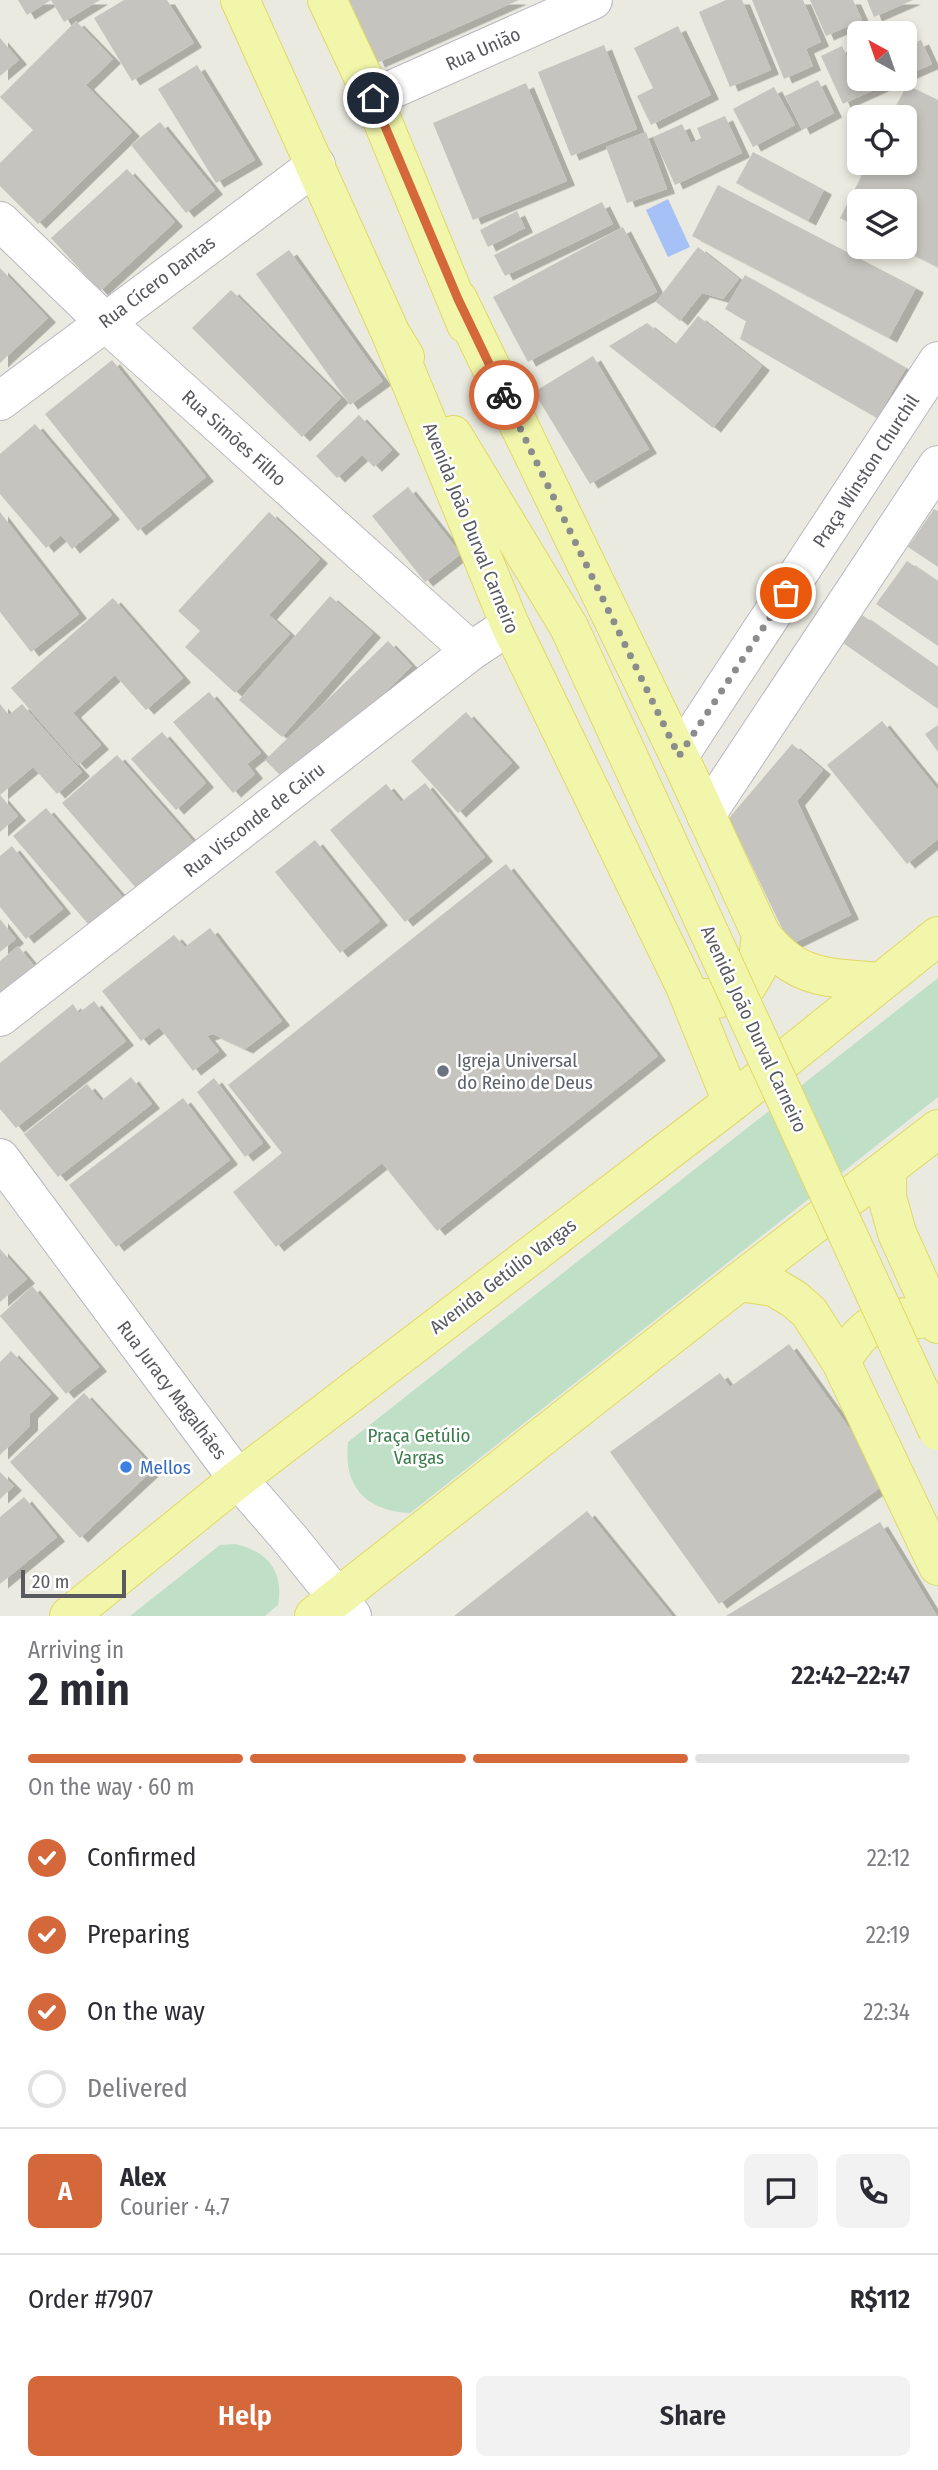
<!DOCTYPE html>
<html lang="en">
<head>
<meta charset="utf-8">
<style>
	:root { --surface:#fff; --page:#f2f2f3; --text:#2b2b33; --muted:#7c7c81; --line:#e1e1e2; --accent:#d5683b }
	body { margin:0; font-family:"Fira Sans Condensed",sans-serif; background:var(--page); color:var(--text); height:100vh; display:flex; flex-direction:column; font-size:26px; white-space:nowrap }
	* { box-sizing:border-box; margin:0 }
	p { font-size:23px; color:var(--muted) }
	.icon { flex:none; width:38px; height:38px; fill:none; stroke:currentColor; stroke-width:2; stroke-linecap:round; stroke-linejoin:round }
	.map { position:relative; height:1616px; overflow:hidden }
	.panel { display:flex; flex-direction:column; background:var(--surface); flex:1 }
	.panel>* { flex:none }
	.needle { width:46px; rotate:320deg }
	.tools { position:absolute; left:847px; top:21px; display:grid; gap:14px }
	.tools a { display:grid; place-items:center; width:70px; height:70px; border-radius:10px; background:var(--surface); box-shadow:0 4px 10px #0003; font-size:35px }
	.scale { position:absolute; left:21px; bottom:18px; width:105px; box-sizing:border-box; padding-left:7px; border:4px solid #595a60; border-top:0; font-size:19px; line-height:24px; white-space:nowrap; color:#595a60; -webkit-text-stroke:5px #fff; paint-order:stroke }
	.pin { position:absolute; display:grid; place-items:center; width:60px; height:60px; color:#fff; margin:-30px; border:4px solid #fff; border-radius:50%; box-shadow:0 2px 7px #0007 }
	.courier { position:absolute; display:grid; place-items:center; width:70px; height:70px; margin:-35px; border:5px solid #d5683b; border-radius:50%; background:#fff; color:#222; box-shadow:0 2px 9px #0007 }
	.overview em { font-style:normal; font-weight:600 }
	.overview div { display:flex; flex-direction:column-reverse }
	.overview { display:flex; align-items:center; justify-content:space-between; height:119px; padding:0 28px }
	h1 { font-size:46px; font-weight:600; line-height:52px }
	.bar { display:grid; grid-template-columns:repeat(4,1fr); gap:10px 7px; align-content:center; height:84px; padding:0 28px }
	.bar i { height:9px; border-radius:5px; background:var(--line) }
	.bar .on { background:var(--accent) }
	.bar p { grid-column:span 4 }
	.line { display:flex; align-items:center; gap:18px; padding:0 28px; border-top:2px solid var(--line) }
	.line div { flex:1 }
	.round { display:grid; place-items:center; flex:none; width:74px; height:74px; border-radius:10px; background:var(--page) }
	ol { padding:0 28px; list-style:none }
	li { display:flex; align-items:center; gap:21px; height:77px }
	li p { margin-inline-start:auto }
	li .icon { padding:7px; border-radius:50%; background:var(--accent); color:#fff; stroke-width:4 }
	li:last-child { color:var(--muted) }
	li i { width:38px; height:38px; border:4px solid var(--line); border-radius:50% }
	.primary-button { display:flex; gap:14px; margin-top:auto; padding:14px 28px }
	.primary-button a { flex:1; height:80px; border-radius:10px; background:var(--accent); color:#fff; font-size:28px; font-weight:600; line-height:80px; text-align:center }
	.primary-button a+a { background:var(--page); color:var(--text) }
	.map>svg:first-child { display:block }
</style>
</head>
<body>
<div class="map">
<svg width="938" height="1616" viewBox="0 0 938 1616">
	<defs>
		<filter id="shadow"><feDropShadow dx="8" dy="4.5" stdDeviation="0" flood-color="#0004"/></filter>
	</defs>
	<rect width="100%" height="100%" fill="#eaeae0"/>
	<path fill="#bfe0c6" d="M938,978V1097L410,1513C365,1511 343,1486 348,1442Z
		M235,1544C268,1551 284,1571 278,1605L265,1616H130L220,1545Z"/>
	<path fill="#a5c1f5" d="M668,199L690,247L668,257L646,210Z"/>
	<path fill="#c6c4be" filter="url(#shadow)" d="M18,0H100L64,22L51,0L27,15Z
		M124,0H167L194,43L132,81L94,18Z
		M349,0H519L377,63Z
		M726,0H742L771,70L730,87L699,12Z
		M752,0H803L821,42L806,49L813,66L784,79Z
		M810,0H853L862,20L826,36Z
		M867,0H913L874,17Z
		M76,21L113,59L86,85L132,132L38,224L0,186V163L33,130L0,97Z
		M678,26L711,95L651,125L637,96L653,88L634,48Z
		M0,38L19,60L0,76Z
		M921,40L932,64L905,76V47Z
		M604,45L637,129L571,156L538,72Z
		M842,46L848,59L859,54V79H898L843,104L821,56Z
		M197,65L255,160L216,183L158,89Z
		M818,80L834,113L802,130L785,96Z
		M526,83L567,181L473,220L433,123Z
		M907,85L938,100V267L898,247H905V201H859V228L840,218L868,163H905V117H890Z
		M774,87L795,125L753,147L733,109Z
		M725,116L742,153L675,185L653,137L682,124L691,143L701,138L697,128Z
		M160,122L215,190L186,213L131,145Z
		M646,132L667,189L627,203L606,147Z
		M753,152L824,190L808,221L736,183Z
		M127,169L175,222L100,291L51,238Z
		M718,185L916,288L889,338L692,236Z
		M602,202L613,224L505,276L494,255Z
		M517,211L525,228L488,247L480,230Z
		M623,227L657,292L528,362L493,297Z
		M698,247L739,279L723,299L702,293L680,321L656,302Z
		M289,250L383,381L350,405L256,274Z
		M0,268L48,318L0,363Z
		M745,275L906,368L877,418L740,339L746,321L725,309Z
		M231,290L341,398L302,437L192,328Z
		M698,316L762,366L713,428L609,346L647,323L675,345Z
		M593,356L649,449L590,484L534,392Z
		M112,360L206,477L138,531L45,414Z
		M359,415L392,450L374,467L362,455L337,478L316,456Z
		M35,424L112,515L72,549L61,535L46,548L0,494V454Z
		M408,487L461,554L425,582L372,516Z
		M934,509L938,511V567L908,547Z
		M0,512L79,614L31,652L0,612Z
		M269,512L320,559L269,615L290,634L235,693L185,647L200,631L178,611Z
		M907,561L938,582V646L876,604Z
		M330,596L373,633L282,737L239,700Z
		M113,598L183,678L146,710L115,675L73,713L101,745L78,765L11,688Z
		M862,615L938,668V709L843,643Z
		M388,641L412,666L290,785L265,760Z
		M209,692L261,753L247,764L255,774L233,793L173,722Z
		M0,704L9,715L22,704L82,772L57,794L33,767L0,795Z
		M466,712L512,763L458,813L411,761Z
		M882,721L938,790V839L907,864L827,765Z
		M938,725V752L925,734Z
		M162,732L206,783L176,810L131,759Z
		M792,744L823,770L797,801L851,915L790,945L729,818Z
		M117,755L198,847L143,896L62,803Z
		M425,783L485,857L405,922L330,830L386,784L401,802Z
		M0,795L18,816L0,832Z
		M46,808L127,902L94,931L13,836Z
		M315,840L380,921L340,953L275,872Z
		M12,846L63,909L26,939L0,907V856Z
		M506,864L658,1056L437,1231L382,1163L276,1247L233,1192L282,1153L228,1085Z
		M0,919L16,939L0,952Z
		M210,928L282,1021L245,1049L213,1034L207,1036L219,1051L193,1071L159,1027L141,1041L102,991L174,935L185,947Z
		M18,946L37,969L0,999V961Z
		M94,1001L126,1041L16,1128L0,1109V1063L73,1004L79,1013Z
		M131,1077L152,1104L58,1177L24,1134L87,1084L101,1101Z
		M214,1078L263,1143L245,1157L197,1092Z
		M183,1098L230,1160L116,1247L69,1185Z
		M0,1249L27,1279L0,1302Z
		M32,1286L99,1367L66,1394L0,1316Z
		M789,1344L888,1482L719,1604L610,1452L720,1373L730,1387Z
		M11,1351L51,1394L30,1414V1426L0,1455V1362Z
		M84,1393L154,1469L80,1538L10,1462Z
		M0,1472L14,1486L0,1499Z
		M24,1497L57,1537L0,1584V1517Z
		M587,1511L672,1616H454Z
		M880,1522L937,1616H726Z"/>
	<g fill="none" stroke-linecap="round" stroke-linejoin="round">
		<defs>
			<path id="street" d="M373,98L593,0
				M0,221L104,321L471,651
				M0,401L316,165
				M679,756L938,361
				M706,815L938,465
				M0,1017L471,651L510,625"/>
			<path id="secondary" d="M0,1158L238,1479L290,1539L352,1616"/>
			<path id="primary" d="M240,0L391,334L405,357
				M327,0L373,98L466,324
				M458,299L679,756L761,934C796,980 826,977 879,982
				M391,334L510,625L685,986L732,1102
				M453,435L569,627
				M705,998L717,999L747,986L757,969L761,934
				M887,1169V1197L897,1233L938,1324
				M739,1282L774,1287L794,1299L809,1312L841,1362L938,1566
				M841,1362C860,1330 879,1311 919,1319
				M69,1616L238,1479L732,1102L938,936
				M314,1616L739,1282L938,1129"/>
		</defs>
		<use href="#street" stroke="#b8b8be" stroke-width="40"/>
		<use href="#secondary" stroke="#b6b7bd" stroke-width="40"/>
		<use href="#primary" stroke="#e1d962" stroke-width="40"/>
		<use href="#street" stroke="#fff" stroke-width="38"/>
		<use href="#secondary" stroke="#fff" stroke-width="38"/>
		<use href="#primary" stroke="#f1f6aa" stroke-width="38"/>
		<defs>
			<path id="primary-bridge" d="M569,627L938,1431"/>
		</defs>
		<use href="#primary-bridge" stroke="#e1d962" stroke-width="40" stroke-linecap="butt"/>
		<use href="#primary-bridge" stroke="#f1f6aa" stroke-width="38"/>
	</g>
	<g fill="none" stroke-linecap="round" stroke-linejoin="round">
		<path stroke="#8c8c8d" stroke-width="7" stroke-dasharray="0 12.6" d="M504,395L679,756L786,593"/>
		<path stroke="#d5683b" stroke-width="9" d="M373,98L458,299L504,395"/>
	</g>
	<circle fill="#6b7280" stroke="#fff" stroke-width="2.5" cx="443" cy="1071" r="7"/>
	<circle fill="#3f7fe0" stroke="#fff" stroke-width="2.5" cx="126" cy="1467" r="7"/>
	<g text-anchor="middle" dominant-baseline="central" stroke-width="5" stroke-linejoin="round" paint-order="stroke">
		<g font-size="19" fill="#595a60" stroke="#fff">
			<text transform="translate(483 49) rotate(-24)">Rua União</text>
			<text transform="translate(157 282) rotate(-37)">Rua Cícero Dantas</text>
			<text transform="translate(234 438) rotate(42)">Rua Simões Filho</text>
			<text transform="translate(866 471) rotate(-57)">Praça Winston Churchil</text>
			<text transform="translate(471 528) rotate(68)">Avenida João Durval Carneiro</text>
			<text transform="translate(254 820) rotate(-38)">Rua Visconde de Cairu</text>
			<text transform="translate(754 1029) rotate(65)">Avenida João Durval Carneiro</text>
			<text transform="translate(503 1276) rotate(-37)">Avenida Getúlio Vargas</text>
			<text transform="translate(172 1390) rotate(53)">Rua Juracy Magalhães</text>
		</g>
		<g font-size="19" fill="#5b616d" stroke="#fff" text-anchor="start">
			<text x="457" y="1060">Igreja Universal<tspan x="457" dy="22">do Reino de Deus</tspan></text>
		</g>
		<g font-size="19" fill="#3c7c4d" stroke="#fff">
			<text x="419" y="1435">Praça Getúlio<tspan x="419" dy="22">Vargas</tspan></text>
		</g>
		<g font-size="19" fill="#366cbe" stroke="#fff" text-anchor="start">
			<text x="140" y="1467">Mellos</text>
		</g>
	</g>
</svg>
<div class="tools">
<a><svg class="needle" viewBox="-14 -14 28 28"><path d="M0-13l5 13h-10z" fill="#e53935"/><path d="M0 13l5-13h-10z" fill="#7c7c81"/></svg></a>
<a><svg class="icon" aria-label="locate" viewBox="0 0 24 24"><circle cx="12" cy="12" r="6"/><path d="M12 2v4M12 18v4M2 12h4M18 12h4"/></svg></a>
<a><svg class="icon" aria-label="layers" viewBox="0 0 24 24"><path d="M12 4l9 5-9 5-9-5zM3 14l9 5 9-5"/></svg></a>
</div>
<div class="scale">20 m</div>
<div class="pin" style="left:786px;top:593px;background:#ea580c"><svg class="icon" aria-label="bag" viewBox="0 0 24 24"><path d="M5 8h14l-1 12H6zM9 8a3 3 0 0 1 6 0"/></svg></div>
<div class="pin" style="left:373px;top:98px;background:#1f2937"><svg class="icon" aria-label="home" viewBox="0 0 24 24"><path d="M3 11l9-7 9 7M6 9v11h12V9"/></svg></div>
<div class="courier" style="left:504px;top:395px"><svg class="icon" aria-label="bike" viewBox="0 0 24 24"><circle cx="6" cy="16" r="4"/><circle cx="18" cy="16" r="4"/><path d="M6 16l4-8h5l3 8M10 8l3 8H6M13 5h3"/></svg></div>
</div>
<section class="panel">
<div class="overview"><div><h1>2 min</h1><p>Arriving in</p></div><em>22:42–22:47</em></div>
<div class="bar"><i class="on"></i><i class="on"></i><i class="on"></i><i></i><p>On the way · 60 m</p></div>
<ol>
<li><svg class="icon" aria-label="check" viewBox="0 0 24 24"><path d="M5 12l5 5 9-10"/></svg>Confirmed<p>22:12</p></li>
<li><svg class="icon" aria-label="check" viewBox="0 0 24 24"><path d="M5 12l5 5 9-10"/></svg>Preparing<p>22:19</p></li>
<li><svg class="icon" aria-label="check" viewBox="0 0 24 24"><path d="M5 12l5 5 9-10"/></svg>On the way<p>22:34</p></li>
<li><i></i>Delivered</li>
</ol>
<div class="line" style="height:126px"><b class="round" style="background:var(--accent);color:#fff">A</b><div><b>Alex</b><p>Courier · 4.7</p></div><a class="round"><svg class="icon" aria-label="chat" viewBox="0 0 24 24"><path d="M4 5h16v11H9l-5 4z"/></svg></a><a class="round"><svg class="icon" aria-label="phone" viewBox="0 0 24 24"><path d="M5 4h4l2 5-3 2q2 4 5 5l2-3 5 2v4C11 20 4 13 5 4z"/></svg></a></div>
<div class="line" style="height:91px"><div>Order #7907</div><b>R$112</b></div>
<div class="primary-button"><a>Help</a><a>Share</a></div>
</section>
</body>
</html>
